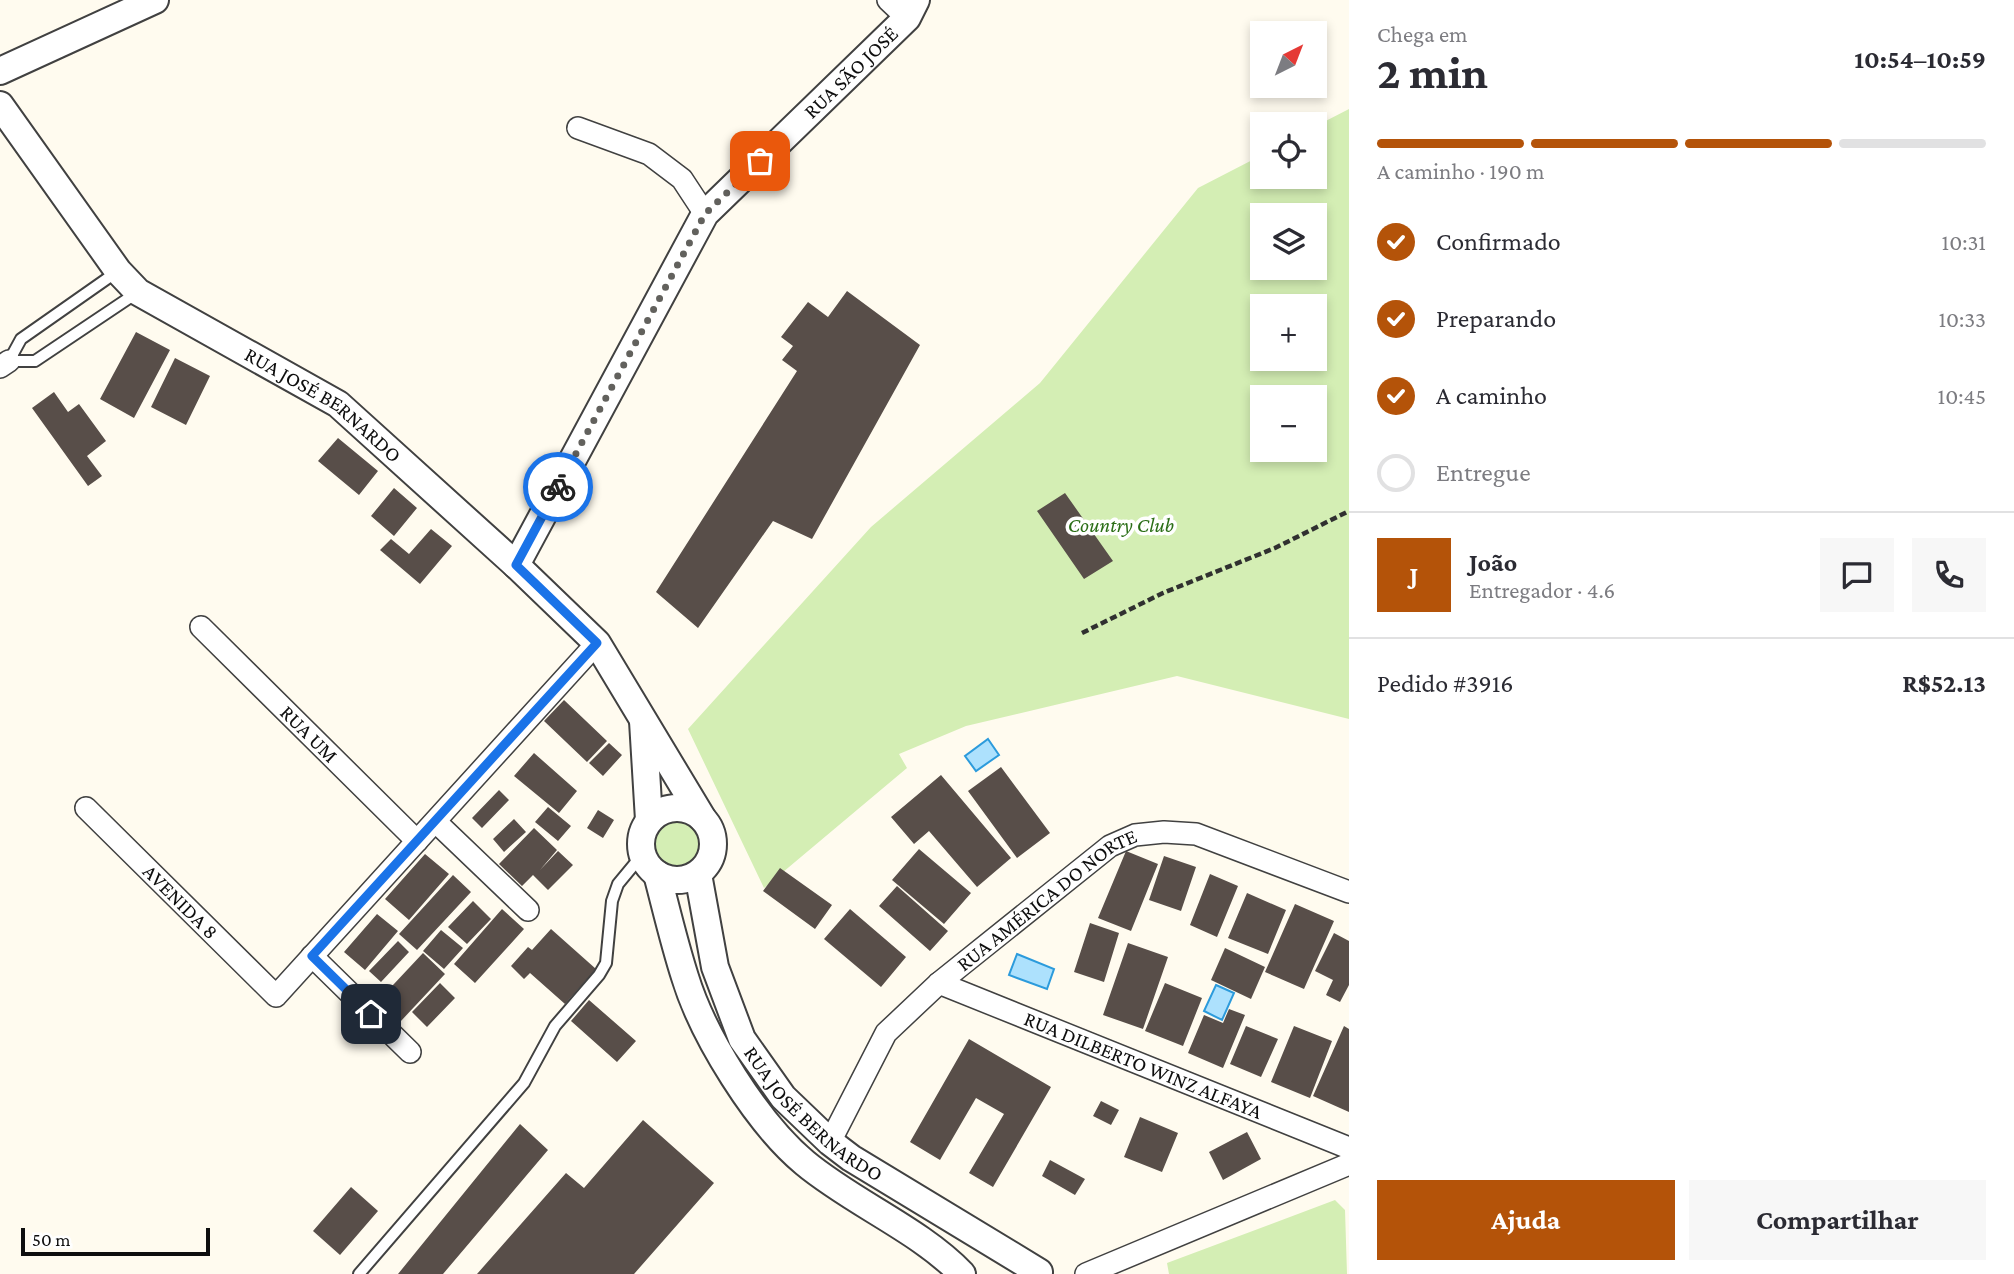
<!DOCTYPE html>
<html lang="pt">
<head>
<meta charset="utf-8">
<style>
	:root { --surface:#fff; --page:#f7f7f7; --text:#2b2b33; --muted:#7c7c81; --line:#e1e1e2; --accent:#b45309 }
	body { margin:0; font-family:"Crimson Pro",serif; background:var(--page); color:var(--text); height:100vh; display:flex; flex-direction:column; font-size:26px; white-space:nowrap }
	* { box-sizing:border-box; margin:0 }
	p { font-size:23px; color:var(--muted) }
	.icon { flex:none; width:38px; height:38px; fill:none; stroke:currentColor; stroke-width:2; stroke-linecap:round; stroke-linejoin:round }
	.map { position:relative; flex:1; overflow:hidden }
	.details { display:flex; flex-direction:column; background:var(--surface); width:665px }
	.details>* { flex:none }
	.needle { width:46px; rotate:42deg }
	.controls { position:absolute; left:1250px; top:21px; display:grid; gap:14px }
	.controls a { display:grid; place-items:center; width:77px; height:77px; border-radius:0px; background:var(--surface); box-shadow:0 4px 10px #0003; font-size:35px }
	.scale { position:absolute; left:21px; bottom:18px; width:189px; box-sizing:border-box; padding-left:7px; border:4px solid #0e0e0e; border-top:0; font-size:19px; line-height:24px; white-space:nowrap; color:#0e0e0e; -webkit-text-stroke:5px #fff; paint-order:stroke }
	.pin { position:absolute; display:grid; place-items:center; width:60px; height:60px; color:#fff; margin:-30px; border-radius:14px; box-shadow:0 4px 10px #0006 }
	.courier { position:absolute; display:grid; place-items:center; width:70px; height:70px; margin:-35px; border:5px solid #1a73e8; border-radius:50%; background:#fff; color:#222; box-shadow:0 2px 9px #0007 }
	.summary em { font-style:normal; font-weight:700 }
	.summary div { display:flex; flex-direction:column-reverse }
	.summary { display:flex; align-items:center; justify-content:space-between; height:119px; padding:0 28px }
	h1 { font-size:46px; font-weight:700; line-height:52px }
	.bar { display:grid; grid-template-columns:repeat(4,1fr); gap:10px 7px; align-content:center; height:84px; padding:0 28px }
	.bar i { height:9px; border-radius:5px; background:var(--line) }
	.bar .selected { background:var(--accent) }
	.bar p { grid-column:span 4 }
	.line { display:flex; align-items:center; gap:18px; padding:0 28px; border-top:2px solid var(--line) }
	.line div { flex:1 }
	.round { display:grid; place-items:center; flex:none; width:74px; height:74px; border-radius:0px; background:var(--page) }
	ol { padding:0 28px; list-style:none }
	li { display:flex; align-items:center; gap:21px; height:77px }
	li p { margin-inline-start:auto }
	li .icon { padding:7px; border-radius:50%; background:var(--accent); color:#fff; stroke-width:4 }
	li:last-child { color:var(--muted) }
	li i { width:38px; height:38px; border:4px solid var(--line); border-radius:50% }
	.button { display:flex; gap:14px; margin-top:auto; padding:14px 28px }
	.button a { flex:1; height:80px; border-radius:0px; background:var(--accent); color:#fff; font-size:28px; font-weight:700; line-height:80px; text-align:center }
	.button a+a { background:var(--page); color:var(--text) }
	main { display:flex; flex:1; min-height:0 }
	.map>svg:first-child { display:block }
</style>
</head>
<body>
<main>
<div class="map">
<svg width="1349" height="1274" viewBox="0 0 1349 1274">
	<rect width="100%" height="100%" fill="#fffbef"/>
	<path fill="#d4eeb4" fill-rule="evenodd" d="M1349,109V719L1177,676L966,726L899,754L907,768L764,888L688,729L871,527L1040,383L1198,188L1262,155V177H1314V127ZM1262,215H1314V268H1262ZM1262,306H1314V359H1262ZM1262,397H1314V450H1262Z
		M651 843a26 26 0 1 1 52 0a26 26 0 1 1-52 0Z
		M1335,1200L1345,1210L1347,1274H1169L1167,1263Z"/>
	<path fill="#ade1fd" stroke="#2c9bdc" stroke-width="2" d="M988,739L999,755L976,771L965,756Z
		M1017,954L1054,969L1047,989L1009,975Z
		M1216,985L1234,993L1222,1020L1204,1011Z"/>
	<path fill="#584e49" d="M847,291L920,345L812,539L773,521L698,628L656,592L797,371L782,360L793,346L781,337L808,302L828,317Z
		M136,332L170,350L134,418L100,399Z
		M175,358L210,376L186,425L151,407Z
		M54,392L68,412L79,404L106,441L87,456L102,476L88,486L32,408Z
		M338,438L378,471L359,495L318,461Z
		M394,488L417,508L394,536L371,516Z
		M1065,493L1113,561L1084,579L1037,511Z
		M431,529L452,546L420,584L380,550L391,539L409,554Z
		M564,700L607,741L587,762L544,721Z
		M609,743L622,755L603,776L589,763Z
		M534,753L577,791L559,813L514,776Z
		M1001,767L1050,833L1017,858L968,791Z
		M941,775L1011,858L977,887L929,831L914,844L891,817Z
		M499,790L509,800L482,828L472,818Z
		M548,807L571,826L558,841L535,822Z
		M598,810L614,820L603,838L587,828Z
		M514,819L526,832L504,852L493,839Z
		M534,828L557,850L540,870L558,851L573,865L548,890L533,875L522,886L499,864Z
		M919,849L971,893L944,924L892,880Z
		M1126,851L1158,864L1131,931L1098,918Z
		M425,854L449,874L409,920L385,899Z
		M1164,856L1196,867L1181,911L1149,900Z
		M780,868L832,905L815,929L763,891Z
		M1210,874L1238,886L1217,937L1190,925Z
		M453,875L471,892L417,950L399,934Z
		M897,886L948,931L930,951L879,906Z
		M1247,893L1286,910L1268,954L1228,938Z
		M473,901L491,919L467,944L448,927Z
		M1295,904L1334,921L1304,989L1265,972Z
		M502,909L524,929L475,983L454,964Z
		M850,909L906,957L881,987L824,939Z
		M377,914L398,931L365,970L344,952Z
		M1090,923L1119,933L1104,982L1074,972Z
		M551,929L596,969L565,1004L530,973L524,979L511,966L528,947L532,950Z
		M441,930L463,948L444,969L423,951Z
		M1334,933L1349,941V985L1340,1002L1326,995L1333,980L1315,971Z
		M398,941L409,952L381,982L369,971Z
		M1128,943L1168,957L1143,1029L1103,1015Z
		M1225,948L1265,967L1251,999L1211,980Z
		M423,953L445,974L400,1022L378,1001Z
		M440,983L455,998L427,1027L412,1012Z
		M1165,983L1202,998L1183,1046L1145,1031Z
		M589,1000L636,1041L617,1062L571,1021Z
		M1229,1009L1245,1015L1223,1068L1188,1053L1204,1015L1223,1023Z
		M1246,1026L1278,1039L1261,1077L1230,1064Z
		M1294,1026L1332,1041L1310,1098L1271,1082Z
		M1344,1026L1349,1029V1112L1313,1096Z
		M969,1039L1051,1087L993,1187L969,1173L1004,1114L976,1098L940,1160L910,1142Z
		M1101,1101L1119,1110L1111,1125L1093,1116Z
		M1140,1117L1178,1133L1162,1172L1124,1157Z
		M643,1120L714,1183L634,1274H477L566,1173L584,1188Z
		M520,1124L548,1150L443,1274H398Z
		M1247,1132L1261,1159L1223,1180L1209,1152Z
		M1050,1160L1085,1179L1075,1195L1042,1176Z
		M351,1187L378,1211L340,1255L313,1231Z"/>
	<g fill="none" stroke-linecap="round" stroke-linejoin="round">
		<defs>
			<path id="service" d="M118,271L21,339L9,361H35L138,292
				M359,1274L524,1083L555,1026L599,975L606,963L612,901L618,884L642,855"/>
			<g id="minor">
				<path d="M888,0L907,18"/>
				<path d="M578,128L649,154L682,179L705,214"/>
				<path d="M0,367L9,361"/>
				<path id="s1" d="M201,627L417,841"/>
				<path id="s2" d="M86,808L276,996L597,643"/>
				<path d="M436,822L528,910"/>
				<path d="M312,956L410,1052"/>
				<path id="s3" d="M939,983L1349,1148"/>
				<path id="s4" d="M830,1142L886,1033L939,983L1110,846L1135,835L1164,832L1196,834L1349,892"/>
				<path d="M1086,1274L1349,1164"/>
			</g>
			<g id="tertiary">
				<path d="M0,71L155,0"/>
				<path id="s5" d="M0,105L118,271L138,292L338,404L516,565L597,643L703,819"/>
				<path id="s6" d="M516,565L705,214L907,18L916,0"/>
				<path d="M643,721L649,820"/>
				<circle cx="677" cy="844" r="36"/>
				<path d="M657,874C666,908 674,943 685,977C703,1036 757,1123 805,1163C853,1203 920,1230 962,1274"/>
				<path id="s7" d="M698,874L715,967L742,1039L783,1097L830,1142L851,1158L1039,1272"/>
			</g>
		</defs>
		<use href="#service" stroke="#414141" stroke-width="14"/>
		<use href="#minor" stroke="#414141" stroke-width="24"/>
		<use href="#tertiary" stroke="#414141" stroke-width="30"/>
		<path stroke="#303030" stroke-width="4.5" stroke-dasharray="7 3.5" stroke-linecap="butt" d="M1082,633L1163,593L1275,548L1349,511"/>
		<use href="#service" stroke="#fff" stroke-width="10"/>
		<use href="#minor" stroke="#fff" stroke-width="21"/>
		<use href="#tertiary" stroke="#fff" stroke-width="26"/>
	</g>
	<g fill="none" stroke-linecap="round" stroke-linejoin="round">
		<path stroke="#62615d" stroke-width="7" stroke-dasharray="0 12.6" d="M558,487L705,214L760,161"/>
		<path stroke="#1a73e8" stroke-width="9" d="M371,1014L312,956L597,643L516,565L558,487"/>
	</g>
	<g text-anchor="middle" dominant-baseline="central" stroke-width="7" stroke-linejoin="round" paint-order="stroke">
		<g font-size="21" fill="#0e0e0e" stroke="#fff">
			<text stroke="none"><textPath href="#s6" startOffset="602">RUA SÃO JOSÉ</textPath></text>
			<text stroke="none"><textPath href="#s5" startOffset="450">RUA JOSÉ BERNARDO</textPath></text>
			<text stroke="none"><textPath href="#s1" startOffset="152">RUA UM</textPath></text>
			<text stroke="none"><textPath href="#s2" startOffset="133">AVENIDA 8</textPath></text>
			<text stroke="none"><textPath href="#s4" startOffset="332">RUA AMÉRICA DO NORTE</textPath></text>
			<text stroke="none"><textPath href="#s3" startOffset="220">RUA DILBERTO WINZ ALFAYA</textPath></text>
			<text stroke="none"><textPath href="#s7" startOffset="276">RUA JOSÉ BERNARDO</textPath></text>
		</g>
		<g font-size="21" font-style="italic" fill="#2b6e17" stroke="#fff">
			<text x="1121" y="525">Country Club</text>
		</g>
	</g>
</svg>
<div class="controls">
<a><svg class="needle" viewBox="-14 -14 28 28"><path d="M0-13l5 13h-10z" fill="#e53935"/><path d="M0 13l5-13h-10z" fill="#7c7c81"/></svg></a>
<a><svg class="icon" aria-label="locate" viewBox="0 0 24 24"><circle cx="12" cy="12" r="6"/><path d="M12 2v4M12 18v4M2 12h4M18 12h4"/></svg></a>
<a><svg class="icon" aria-label="layers" viewBox="0 0 24 24"><path d="M12 4l9 5-9 5-9-5zM3 14l9 5 9-5"/></svg></a>
<a>+</a>
<a>−</a>
</div>
<div class="scale">50 m</div>
<div class="pin" style="left:760px;top:161px;background:#ea580c"><svg class="icon" aria-label="bag" viewBox="0 0 24 24"><path d="M5 8h14l-1 12H6zM9 8a3 3 0 0 1 6 0"/></svg></div>
<div class="pin" style="left:371px;top:1014px;background:#1f2937"><svg class="icon" aria-label="home" viewBox="0 0 24 24"><path d="M3 11l9-7 9 7M6 9v11h12V9"/></svg></div>
<div class="courier" style="left:558px;top:487px"><svg class="icon" aria-label="bike" viewBox="0 0 24 24"><circle cx="6" cy="16" r="4"/><circle cx="18" cy="16" r="4"/><path d="M6 16l4-8h5l3 8M10 8l3 8H6M13 5h3"/></svg></div>
</div>
<section class="details">
<div class="summary"><div><h1>2 min</h1><p>Chega em</p></div><em>10:54–10:59</em></div>
<div class="bar"><i class="selected"></i><i class="selected"></i><i class="selected"></i><i></i><p>A caminho · 190 m</p></div>
<ol>
<li><svg class="icon" aria-label="check" viewBox="0 0 24 24"><path d="M5 12l5 5 9-10"/></svg>Confirmado<p>10:31</p></li>
<li><svg class="icon" aria-label="check" viewBox="0 0 24 24"><path d="M5 12l5 5 9-10"/></svg>Preparando<p>10:33</p></li>
<li><svg class="icon" aria-label="check" viewBox="0 0 24 24"><path d="M5 12l5 5 9-10"/></svg>A caminho<p>10:45</p></li>
<li><i></i>Entregue</li>
</ol>
<div class="line" style="height:126px"><b class="round" style="background:var(--accent);color:#fff">J</b><div><b>João</b><p>Entregador · 4.6</p></div><a class="round"><svg class="icon" aria-label="chat" viewBox="0 0 24 24"><path d="M4 5h16v11H9l-5 4z"/></svg></a><a class="round"><svg class="icon" aria-label="phone" viewBox="0 0 24 24"><path d="M5 4h4l2 5-3 2q2 4 5 5l2-3 5 2v4C11 20 4 13 5 4z"/></svg></a></div>
<div class="line" style="height:91px"><div>Pedido #3916</div><b>R$52.13</b></div>
<div class="button"><a>Ajuda</a><a>Compartilhar</a></div>
</section>
</main>
</body>
</html>
